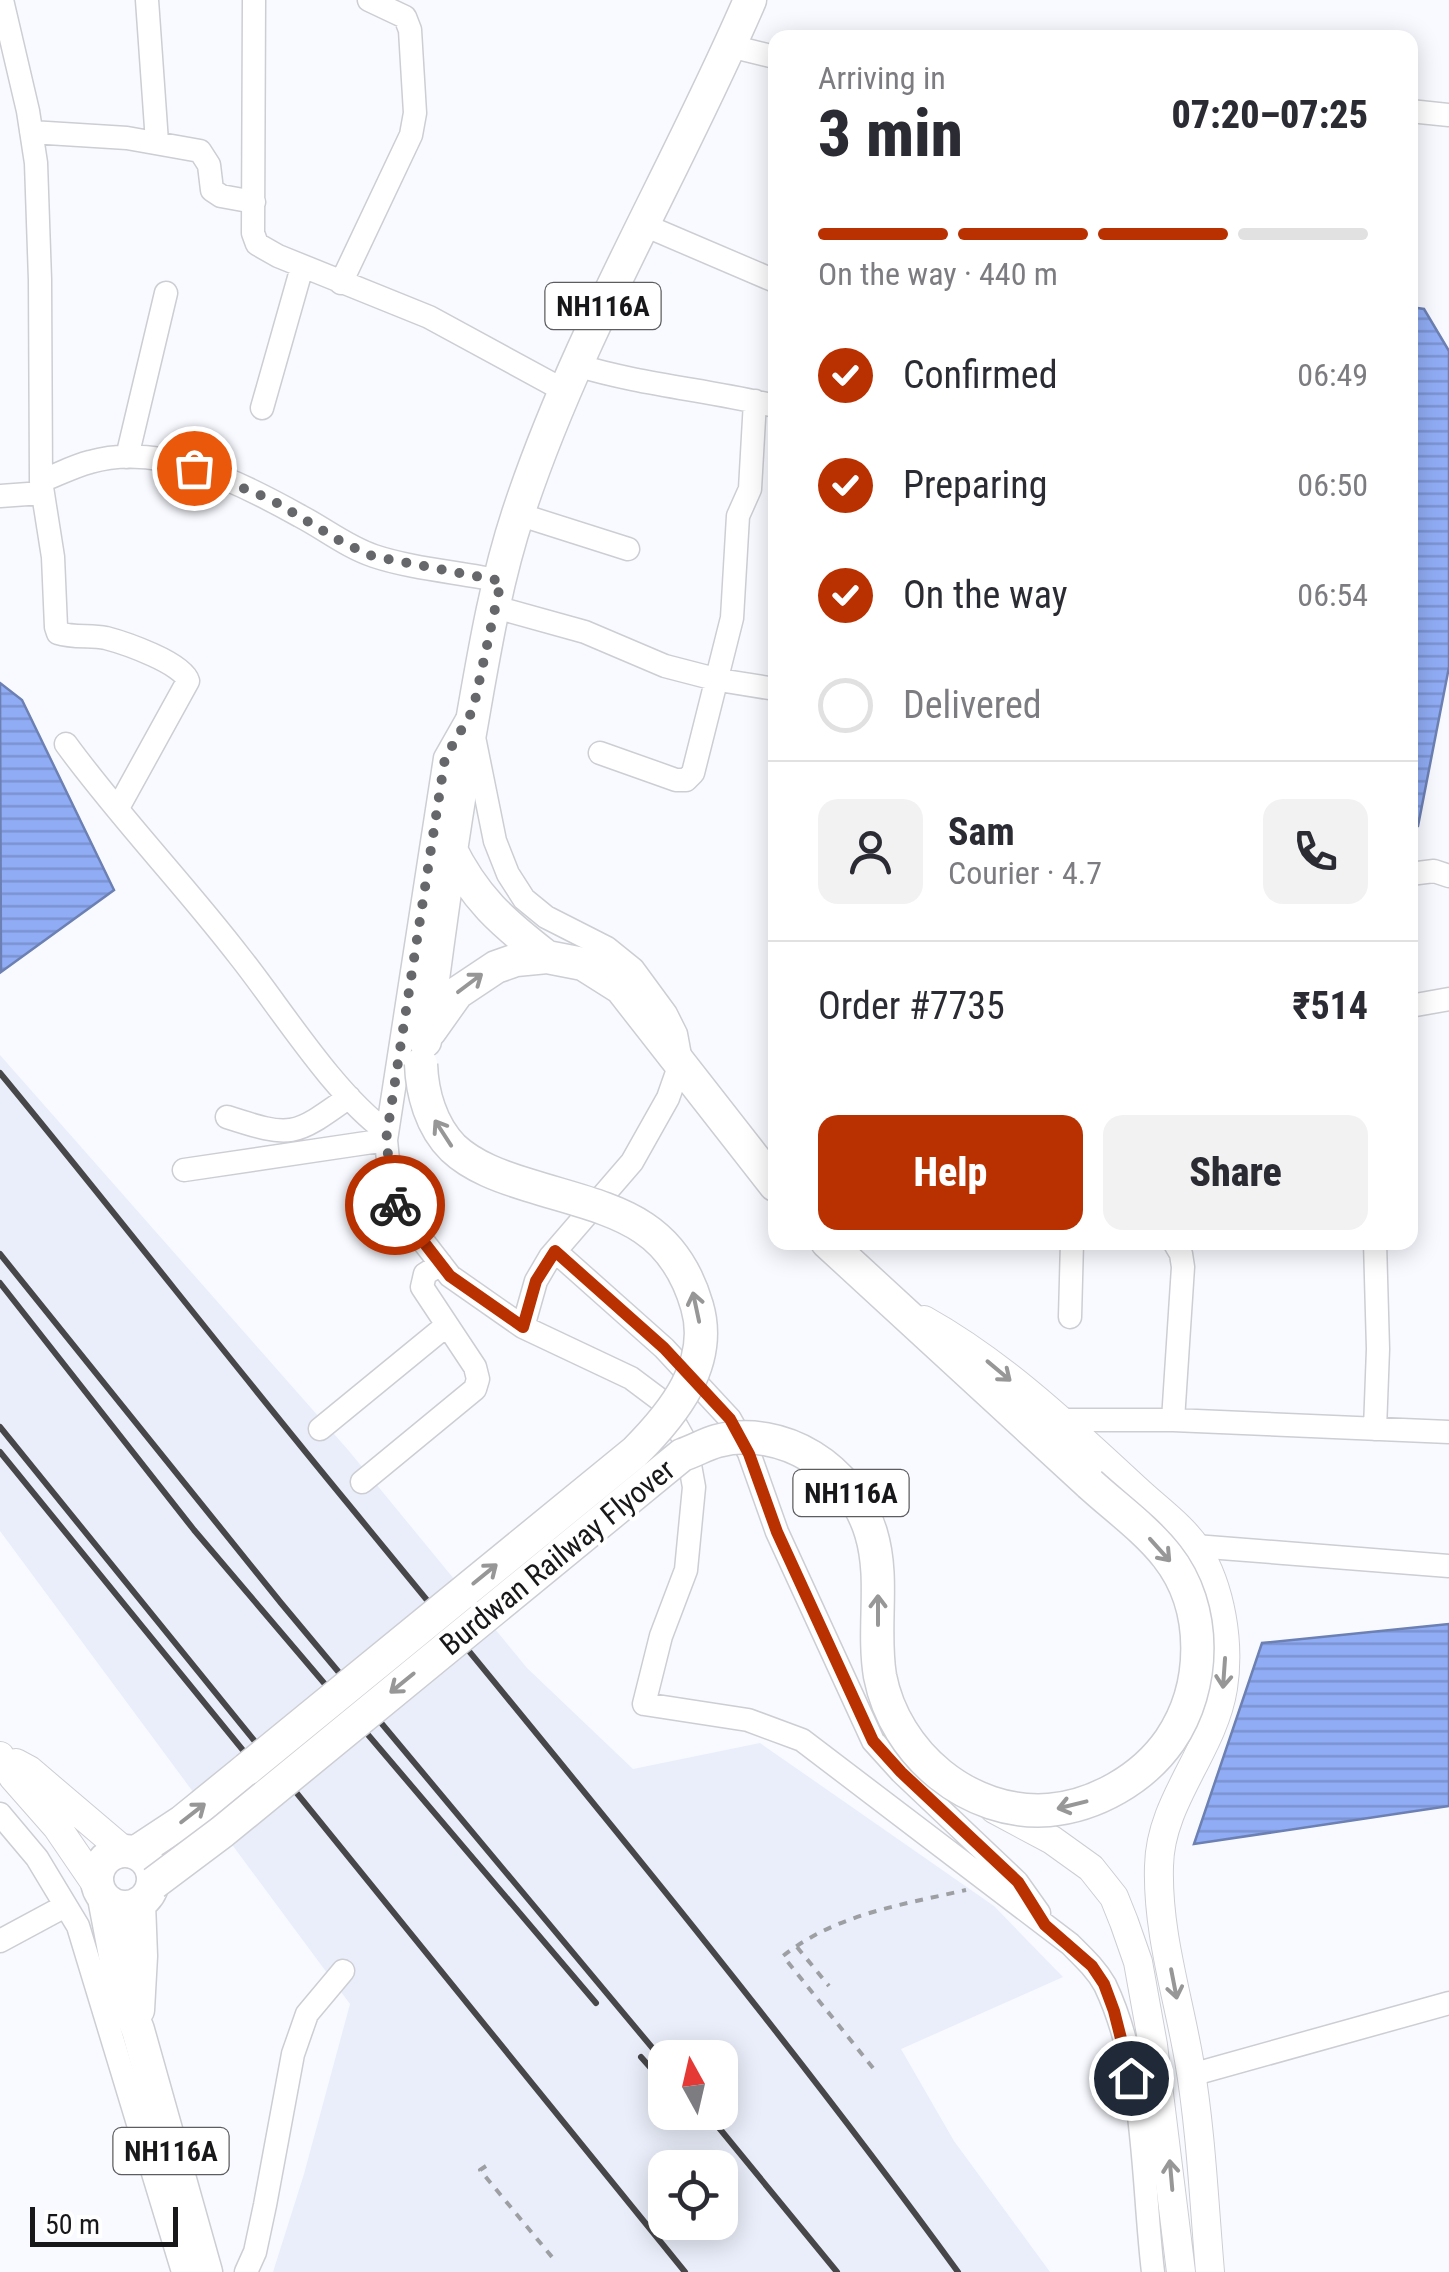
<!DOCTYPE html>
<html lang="en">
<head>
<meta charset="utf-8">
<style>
	:root { --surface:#fff; --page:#f2f2f3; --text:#2b2b33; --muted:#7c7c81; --line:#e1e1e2; --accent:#ba3101 }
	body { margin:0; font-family:"Roboto Condensed",sans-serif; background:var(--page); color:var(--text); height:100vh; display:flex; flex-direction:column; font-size:38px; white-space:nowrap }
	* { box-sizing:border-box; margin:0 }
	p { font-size:32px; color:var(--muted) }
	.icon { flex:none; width:55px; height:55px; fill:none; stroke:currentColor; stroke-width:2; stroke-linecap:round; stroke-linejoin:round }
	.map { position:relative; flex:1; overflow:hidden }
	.sheet { position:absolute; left:768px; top:30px; width:650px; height:1220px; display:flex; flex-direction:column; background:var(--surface); border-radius:20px; box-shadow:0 5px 25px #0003 }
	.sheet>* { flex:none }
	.needle { width:65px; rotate:352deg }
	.controls { position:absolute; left:648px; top:2040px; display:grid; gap:20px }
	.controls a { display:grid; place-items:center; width:90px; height:90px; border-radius:20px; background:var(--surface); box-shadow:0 5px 25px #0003; font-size:50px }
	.scale { position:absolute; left:30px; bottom:25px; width:148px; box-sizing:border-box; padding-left:10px; border:5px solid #18181a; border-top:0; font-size:28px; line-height:35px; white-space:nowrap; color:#18181a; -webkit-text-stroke:8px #fff; paint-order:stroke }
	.pin { position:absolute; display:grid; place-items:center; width:85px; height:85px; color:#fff; margin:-42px; border:5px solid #fff; border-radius:50%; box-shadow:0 2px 10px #0007 }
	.courier { position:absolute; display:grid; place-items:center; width:100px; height:100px; margin:-50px; border:8px solid #ba3101; border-radius:50%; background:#fff; color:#222; box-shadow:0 2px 12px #0007 }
	.head em { font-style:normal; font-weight:800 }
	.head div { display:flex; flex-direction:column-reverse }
	.head { display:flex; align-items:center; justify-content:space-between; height:170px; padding:0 50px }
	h1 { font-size:65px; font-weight:800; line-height:75px }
	.bar { display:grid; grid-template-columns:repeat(4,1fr); gap:15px 10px; align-content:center; height:120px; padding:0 50px }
	.bar i { height:12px; border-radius:8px; background:var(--line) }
	.bar .current { background:var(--accent) }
	.bar p { grid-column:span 4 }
	.line { display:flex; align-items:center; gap:25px; padding:0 50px; border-top:2px solid var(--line) }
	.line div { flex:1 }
	.round { display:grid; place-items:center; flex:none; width:105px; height:105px; border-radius:20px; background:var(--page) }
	ol { padding:0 50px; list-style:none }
	li { display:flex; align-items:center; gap:30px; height:110px }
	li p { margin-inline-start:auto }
	li .icon { padding:10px; border-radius:50%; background:var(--accent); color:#fff; stroke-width:4 }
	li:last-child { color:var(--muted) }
	li i { width:55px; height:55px; border:5px solid var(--line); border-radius:50% }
	.action { display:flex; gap:20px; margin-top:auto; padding:20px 50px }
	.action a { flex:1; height:115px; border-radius:20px; background:var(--accent); color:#fff; font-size:40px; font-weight:800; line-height:115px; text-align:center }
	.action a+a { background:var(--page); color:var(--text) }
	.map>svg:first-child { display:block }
</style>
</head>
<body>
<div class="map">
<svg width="1449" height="2272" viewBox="0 0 1449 2272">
	<defs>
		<pattern id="water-rules" width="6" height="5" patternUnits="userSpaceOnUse" patternTransform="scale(2.5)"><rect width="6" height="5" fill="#90acf4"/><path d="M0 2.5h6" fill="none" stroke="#7b93d1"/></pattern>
	</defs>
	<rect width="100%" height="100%" fill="#f8faff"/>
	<path fill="#e9eefa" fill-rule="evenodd" d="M0,1055L349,1451L527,1668L633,1769L760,1743L994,1906L1063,1977L901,2049L954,2141L1050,2272H273L304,2174L350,2004L0,1531ZM665,2058H720V2112H665ZM665,2168H720V2222H665Z"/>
	<path fill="url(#water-rules)" stroke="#6c80b3" stroke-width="2.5" d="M1410,307L1424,309L1449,351V667L1418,826L1410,832Z
		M0,683L22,700L114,890L1,972Z
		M1449,1624V1806L1194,1844L1262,1643Z"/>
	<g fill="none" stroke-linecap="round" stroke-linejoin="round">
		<defs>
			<path id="minor" d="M2,0L28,111L36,163L40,280L41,481L53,557L56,627L58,633C74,638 90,635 106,638C125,643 183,663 188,681L118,808
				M147,0L157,142
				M254,0L253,233L257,244L278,256L429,317L565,391
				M730,46L775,57
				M1410,111L1449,115
				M31,132L127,138L200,151L209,165L212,190L221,196L254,202
				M644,225L775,281
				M341,283L411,135L415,113L410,30L405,17L369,0
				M576,365C642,385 709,390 775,406
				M262,408L302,267
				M127,457L166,293
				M41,481C57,475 74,466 90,462C160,441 241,483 300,516C325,529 347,547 374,556C413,569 459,572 501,581
				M0,496L42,493
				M518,514L628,549
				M495,607L585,632L665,666L719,680L775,689
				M466,721L445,758L386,1140L392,1201L450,1276L523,1327L631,1378L663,1402L686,1443L694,1487L686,1570L661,1636L644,1704L748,1720L802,1740L1070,1944C1083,1957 1096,1969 1105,1985C1146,2071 1142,2179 1153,2272
				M475,742L495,841L508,874L524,899L546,917L607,948L633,969L666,1014L676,1034L681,1061L668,1098L632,1162L550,1257L536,1281L523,1327
				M66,744C120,818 184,884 240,957C282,1010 333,1093 387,1132
				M600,753L676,780H686L693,773L732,618L738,516L750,489L755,401
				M1410,874L1434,871L1449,876
				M1410,1006L1449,999
				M227,1117C292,1138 293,1137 349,1097
				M184,1170L386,1140
				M555,1251L664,1348L730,1419L749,1453L777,1532L873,1741L901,1772L1017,1882L1039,1913
				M1070,1317L1072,1242
				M1057,1420H1173L1449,1432
				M1173,1420L1183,1267L1181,1254L1174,1242
				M320,1429L447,1325
				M1375,1429L1378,1349L1375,1242
				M362,1482L475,1389L478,1379L475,1367L422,1287L425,1274L441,1264
				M1195,1546L1449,1566
				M0,1814L37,1858L78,1926L183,2272
				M0,1941L65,1906
				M1191,2075L1449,2003
				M246,2272L255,2252L265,2205L293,2054L307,2014L343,1971"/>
			<path id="major" d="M924,1320C1003,1364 1071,1429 1137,1490C1156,1508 1183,1527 1197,1549C1221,1588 1230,1643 1223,1688C1213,1751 1160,1801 1159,1866C1157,1932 1178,1996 1189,2060C1201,2130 1204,2202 1210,2272
				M0,1756L13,1777L57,1827L98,1887
				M16,1763L29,1770L123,1850
				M994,1809L1052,1840L1091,1868L1114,1897L1124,1922L1138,1962L1153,2045L1181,2272"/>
			<path id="highway" d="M449,846C474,898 502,922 547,957
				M430,1031L457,993L496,967L516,960L547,957L583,964L621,988L775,1185
				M425,1041C438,938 452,836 470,733C483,659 495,583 519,511C578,333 676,172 750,0
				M827,1242L1090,1484
				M97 1879a28 28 0 1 1 56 0a28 28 0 1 1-56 0Z
				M136,1852L183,1821L247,1769
				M104,1898L121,1987L138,2030L206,2272
				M138,2010L141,1956L139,1903"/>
		</defs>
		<use href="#minor" stroke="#cdced3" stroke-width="25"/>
		<use href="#major" stroke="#cdced3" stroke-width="30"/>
		<use href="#highway" stroke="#cdced3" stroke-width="35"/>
		<path stroke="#9d9fa2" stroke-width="4" stroke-dasharray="8 8" stroke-linecap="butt" d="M797,1947L829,1986
			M873,2068L783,1956C836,1914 901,1905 966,1890
			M486,2166L480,2170L552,2257"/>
		<use href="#minor" stroke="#fff" stroke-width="22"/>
		<use href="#major" stroke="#fff" stroke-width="28"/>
		<use href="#highway" stroke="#fff" stroke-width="32"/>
		<path stroke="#47474a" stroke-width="6" d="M0,1073C118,1216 231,1362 349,1505C556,1758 766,2008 958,2272
			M0,1254L281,1603L665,2063
			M0,1283L194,1530L596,2003
			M0,1427L685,2272
			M0,1452L273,1787
			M641,2057L665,2084
			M706,2112L837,2272"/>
		<defs>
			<path id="highway-bridge" d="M247,1769L635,1452C673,1414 714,1364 697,1306C671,1216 607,1210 528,1185C502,1177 473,1167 453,1148C431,1126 422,1093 421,1064
				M154,1883L222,1832L682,1455C694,1451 706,1444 717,1441C783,1424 852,1469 871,1533C885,1579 872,1628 880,1676C895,1754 969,1816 1049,1810C1095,1806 1143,1779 1170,1740C1206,1687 1208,1608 1167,1556C1146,1529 1115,1507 1090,1484"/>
		</defs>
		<use href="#highway-bridge" stroke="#cdced3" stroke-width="35" stroke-linecap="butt"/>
		<use href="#highway-bridge" stroke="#fff" stroke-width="32"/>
	</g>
	<defs><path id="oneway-shaft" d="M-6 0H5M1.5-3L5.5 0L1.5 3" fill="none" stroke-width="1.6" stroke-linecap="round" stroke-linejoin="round" transform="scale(2.5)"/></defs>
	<g stroke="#979798">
		<use href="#oneway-shaft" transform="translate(470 983) rotate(-37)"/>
		<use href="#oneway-shaft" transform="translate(443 1133) rotate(-123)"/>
		<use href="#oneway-shaft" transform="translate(696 1307) rotate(-102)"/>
		<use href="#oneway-shaft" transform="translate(999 1371) rotate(40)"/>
		<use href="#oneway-shaft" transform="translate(1160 1550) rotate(48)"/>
		<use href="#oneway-shaft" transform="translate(485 1574) rotate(-39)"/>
		<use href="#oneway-shaft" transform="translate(878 1610) rotate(-90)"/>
		<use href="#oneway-shaft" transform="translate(1224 1673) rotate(94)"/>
		<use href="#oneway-shaft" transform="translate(402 1683) rotate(141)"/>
		<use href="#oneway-shaft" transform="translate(1072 1805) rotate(166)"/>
		<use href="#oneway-shaft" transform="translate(193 1813) rotate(-38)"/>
		<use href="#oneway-shaft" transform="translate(1174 1984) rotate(79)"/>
		<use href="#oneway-shaft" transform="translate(1171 2175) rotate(-95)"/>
	</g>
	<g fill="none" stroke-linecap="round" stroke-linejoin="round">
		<path stroke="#66676a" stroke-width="10" stroke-dasharray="0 18" d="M194,468L272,500L342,542L372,556L501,581L473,710L445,758L386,1140L395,1205"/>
		<path stroke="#ba3101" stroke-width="12" d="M395,1205L450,1276L523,1327L536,1281L555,1251L664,1348L730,1419L749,1454L777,1532L873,1741L901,1772L1018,1882L1045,1925L1092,1966L1104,1984L1114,2011L1131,2078"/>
	</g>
	<g text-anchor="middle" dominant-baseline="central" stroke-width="8" stroke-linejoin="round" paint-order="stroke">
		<g fill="#fff" stroke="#5d5d5f" stroke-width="2.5">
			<rect x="545.5" y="283" width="115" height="46" rx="8"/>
			<rect x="793.5" y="1470" width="115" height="46" rx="8"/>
			<rect x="113.5" y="2128" width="115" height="46" rx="8"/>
		</g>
		<g font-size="28" font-weight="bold" fill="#18181a">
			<text x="603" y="306">NH116A</text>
			<text x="851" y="1493">NH116A</text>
			<text x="171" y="2151">NH116A</text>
		</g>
		<g font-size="30" fill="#18181a" stroke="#fff">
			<text transform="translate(557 1557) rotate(-39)">Burdwan Railway Flyover</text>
		</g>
	</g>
</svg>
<div class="controls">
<a><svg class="needle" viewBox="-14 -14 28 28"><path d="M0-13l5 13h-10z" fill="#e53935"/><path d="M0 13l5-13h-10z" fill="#7c7c81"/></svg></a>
<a><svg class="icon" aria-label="locate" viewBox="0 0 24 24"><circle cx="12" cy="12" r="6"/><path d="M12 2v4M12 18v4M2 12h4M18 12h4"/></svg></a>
</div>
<div class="scale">50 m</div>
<div class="pin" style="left:194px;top:468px;background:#ea580c"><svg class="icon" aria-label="bag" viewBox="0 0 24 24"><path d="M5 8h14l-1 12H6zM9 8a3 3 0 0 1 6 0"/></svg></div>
<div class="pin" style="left:1131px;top:2078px;background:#1f2937"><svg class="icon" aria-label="home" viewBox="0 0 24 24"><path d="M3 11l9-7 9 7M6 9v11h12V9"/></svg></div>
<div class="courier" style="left:395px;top:1205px"><svg class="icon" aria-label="bike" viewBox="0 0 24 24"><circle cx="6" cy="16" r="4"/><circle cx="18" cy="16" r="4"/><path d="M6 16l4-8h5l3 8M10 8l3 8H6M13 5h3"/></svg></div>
<section class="sheet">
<div class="head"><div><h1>3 min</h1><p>Arriving in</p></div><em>07:20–07:25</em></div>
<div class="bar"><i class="current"></i><i class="current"></i><i class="current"></i><i></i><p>On the way · 440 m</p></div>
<ol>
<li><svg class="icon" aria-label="check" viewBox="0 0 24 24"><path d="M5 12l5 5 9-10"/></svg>Confirmed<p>06:49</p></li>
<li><svg class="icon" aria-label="check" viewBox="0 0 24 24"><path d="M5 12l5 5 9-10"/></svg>Preparing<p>06:50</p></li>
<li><svg class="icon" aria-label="check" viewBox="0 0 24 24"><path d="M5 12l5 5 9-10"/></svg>On the way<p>06:54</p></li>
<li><i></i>Delivered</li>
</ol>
<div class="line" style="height:180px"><a class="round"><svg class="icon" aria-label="person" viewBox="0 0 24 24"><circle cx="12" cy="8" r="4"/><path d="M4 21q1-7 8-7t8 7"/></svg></a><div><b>Sam</b><p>Courier · 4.7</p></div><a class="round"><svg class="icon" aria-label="phone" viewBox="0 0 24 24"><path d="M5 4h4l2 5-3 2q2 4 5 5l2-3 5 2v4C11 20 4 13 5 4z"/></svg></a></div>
<div class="line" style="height:130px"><div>Order #7735</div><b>₹514</b></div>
<div class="action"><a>Help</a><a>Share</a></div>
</section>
</div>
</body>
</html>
